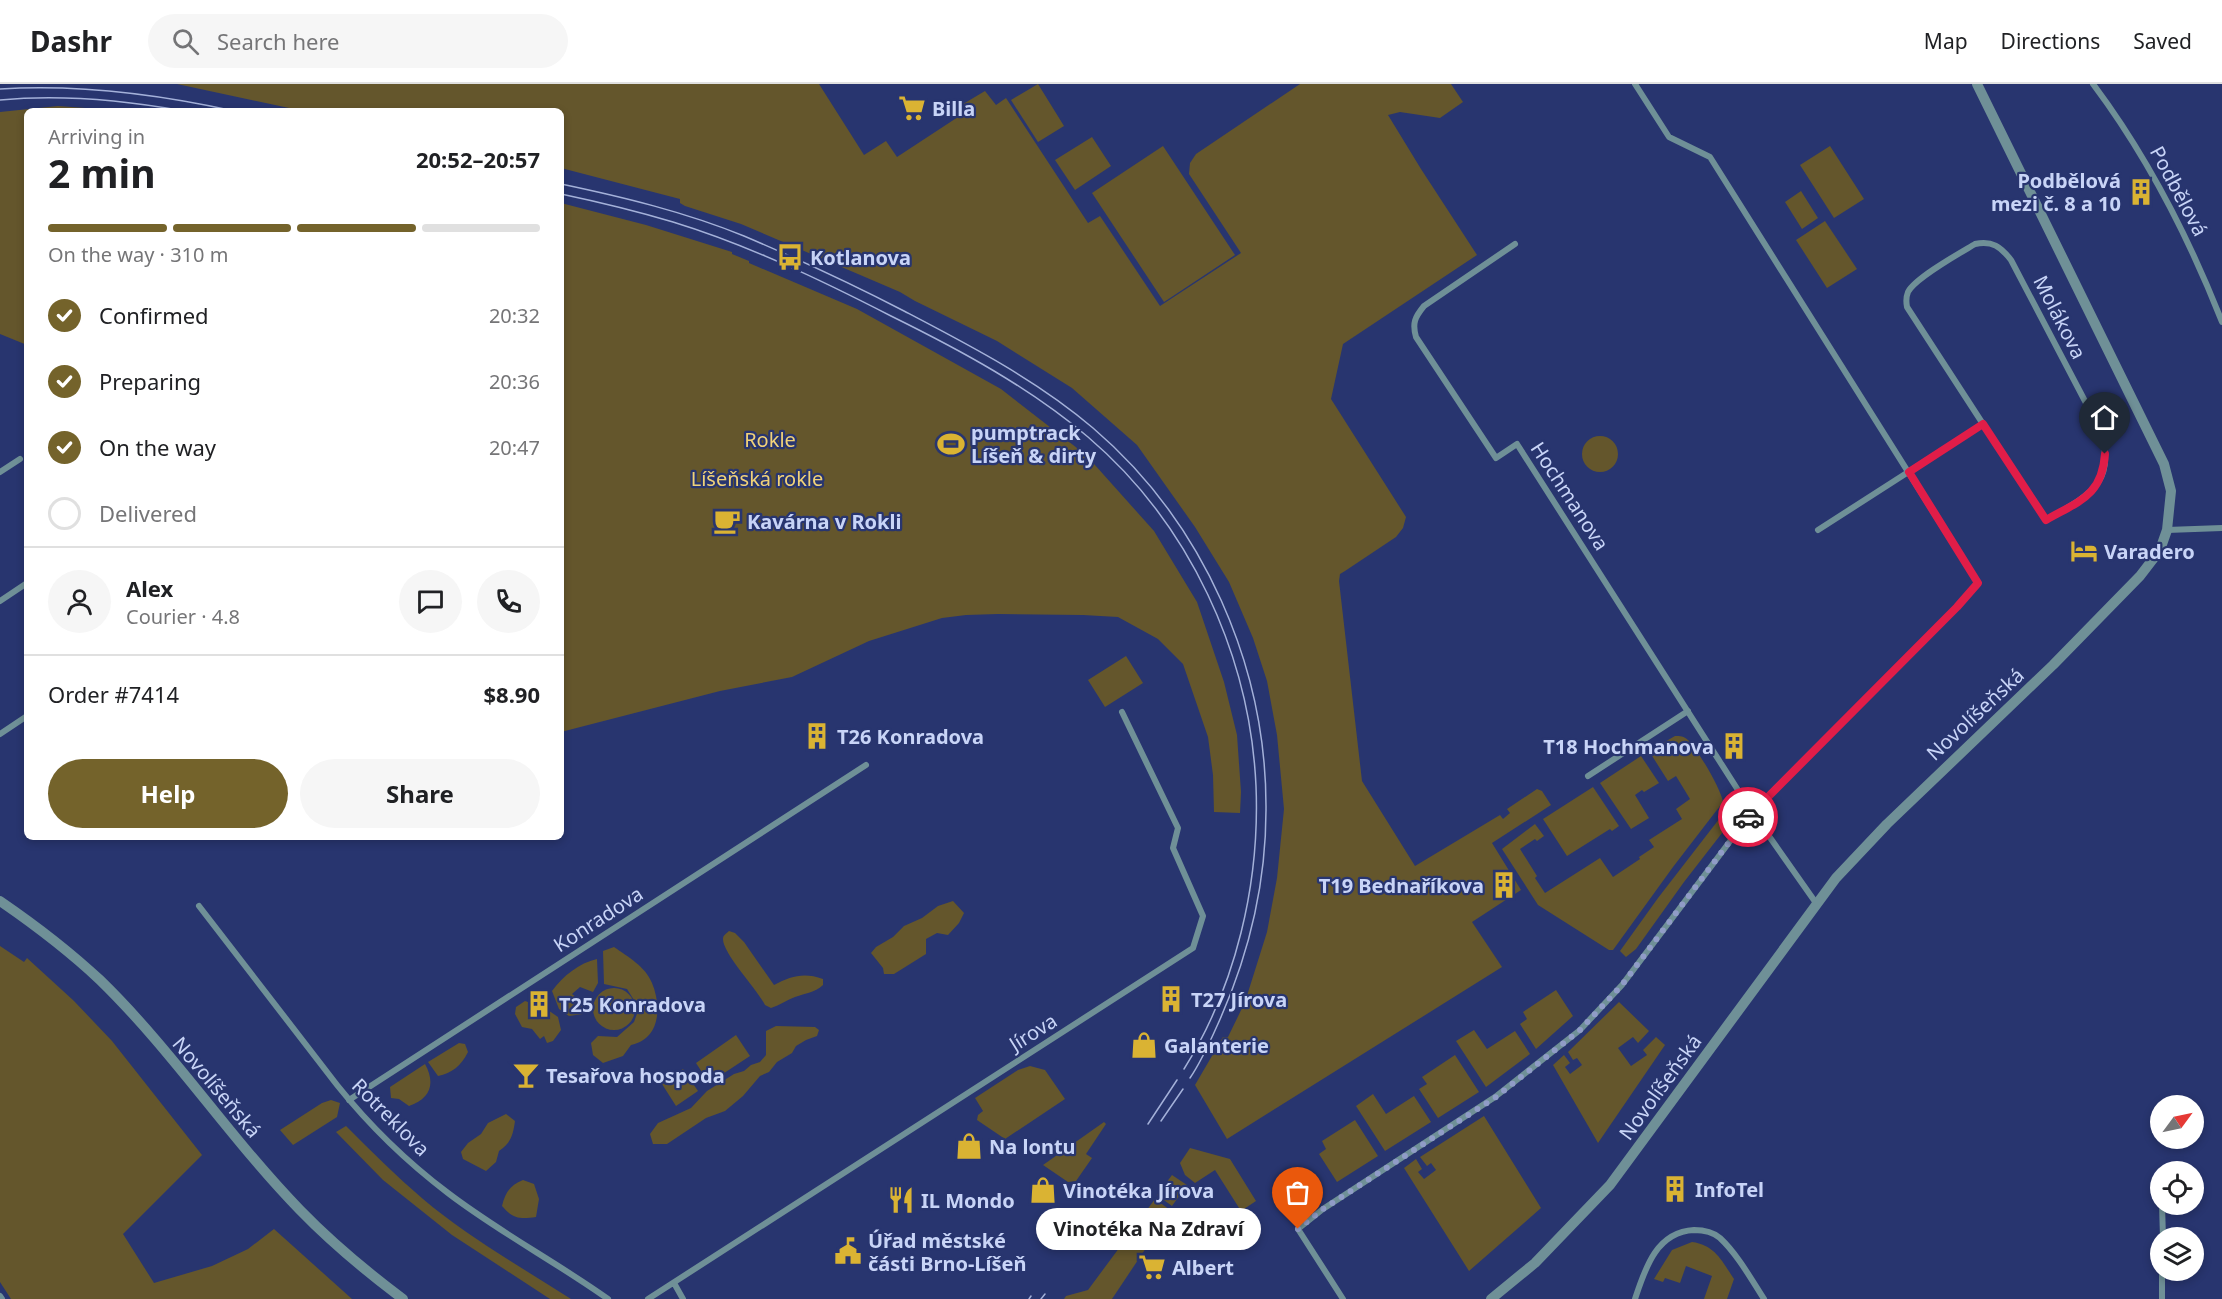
<!DOCTYPE html>
<html lang="en">
<head>
<meta charset="utf-8">
<style>
	:root { --surface:#fff; --page:#f6f6f6; --text:#202124; --muted:#757577; --line:#e0e0e0; --accent:#74632b }
	body { margin:0; font-family:"Noto Sans",sans-serif; background:var(--page); color:var(--text); height:100vh; display:flex; flex-direction:column; font-size:22px; white-space:nowrap }
	* { box-sizing:border-box; margin:0 }
	p { font-size:20px; color:var(--muted) }
	.icon { flex:none; width:33px; height:33px; fill:none; stroke:currentColor; stroke-width:2; stroke-linecap:round; stroke-linejoin:round }
	.map { position:relative; flex:1; overflow:hidden }
	.drawer { position:absolute; left:24px; top:24px; width:540px; height:732px; display:flex; flex-direction:column; background:var(--surface); border-radius:9px; box-shadow:0 3px 9px #0003 }
	.drawer>* { flex:none }
	.needle { width:39px; rotate:57deg }
	.tools { position:absolute; left:2150px; top:1011px; display:grid; gap:12px }
	.tools a { display:grid; place-items:center; width:54px; height:54px; border-radius:50%; background:var(--surface); box-shadow:0 3px 9px #0003; font-size:30px }
	.pin { position:absolute; display:grid; place-items:center; width:51px; height:51px; color:#fff; margin:-62px -26px; border-radius:50% 50% 50% 0; rotate:-45deg; box-shadow:0 0 6px #0007 }
	.pin .icon { rotate:45deg }
	.courier { position:absolute; display:grid; place-items:center; width:60px; height:60px; margin:-30px; border:4px solid #e11d48; border-radius:50%; background:#fff; color:#222; box-shadow:0 2px 8px #0007 }
	.bubble { position:absolute; height:42px; border-radius:21px; background:var(--surface); box-shadow:0 3px 9px #0003; font-size:20px; font-weight:700; line-height:42px; text-align:center }
	.overview em { font-style:normal; font-weight:700 }
	.overview div { display:flex; flex-direction:column-reverse }
	.overview { display:flex; align-items:center; justify-content:space-between; height:102px; padding:0 24px }
	h1 { font-size:39px; font-weight:700; line-height:45px }
	.bar { display:grid; grid-template-columns:repeat(4,1fr); gap:9px 6px; align-content:center; height:72px; padding:0 24px }
	.bar i { height:8px; border-radius:4px; background:var(--line) }
	.bar .active { background:var(--accent) }
	.bar p { grid-column:span 4 }
	.line { display:flex; align-items:center; gap:15px; padding:0 24px; border-top:2px solid var(--line) }
	.line div { flex:1 }
	.round { display:grid; place-items:center; flex:none; width:63px; height:63px; border-radius:32px; background:var(--page) }
	ol { padding:0 24px; list-style:none }
	li { display:flex; align-items:center; gap:18px; height:66px }
	li p { margin-inline-start:auto }
	li .icon { padding:6px; border-radius:50%; background:var(--accent); color:#fff; stroke-width:4 }
	li:last-child { color:var(--muted) }
	li i { width:33px; height:33px; border:3px solid var(--line); border-radius:50% }
	.cta { display:flex; gap:12px; margin-top:auto; padding:12px 24px }
	.cta a { flex:1; height:69px; border-radius:36px; background:var(--accent); color:#fff; font-size:24px; font-weight:700; line-height:69px; text-align:center }
	.cta a+a { background:var(--page); color:var(--text) }
	header { display:flex; align-items:center; gap:36px; box-sizing:border-box; height:84px; padding:0 30px; background:var(--surface); border-bottom:2px solid var(--line) }
	header strong { font-size:28px }
	nav { display:flex; gap:33px; margin-inline-start:auto; font-size:21px }
	.search { width:420px; height:54px; background:var(--page); display:flex; align-items:center; gap:15px; box-sizing:border-box; padding:0 21px; border-radius:33px; color:var(--muted); font-size:22px }
	.map>svg:first-child { display:block }
</style>
</head>
<body>
<header>
<strong>Dashr</strong>
<div class="search"><svg class="icon" aria-label="search" viewBox="0 0 24 24"><circle cx="10" cy="10" r="6"/><path d="M15 15l6 6"/></svg>Search here</div>
<nav><a>Map</a><a>Directions</a><a>Saved</a></nav>
</header>
<div class="map">
<svg width="2222" height="1215" viewBox="0 0 2222 1215">
	<rect width="100%" height="100%" fill="#28356f"/>
	<path fill="#64562c" d="M177,0H819L864,71L886,57L897,73L958,33L953,26L985,7L996,21L1006,14L1088,139L1100,132L1160,222L1241,169L1189,90L1190,79L1196,70L1300,0H1451L1463,18L1440,34L1400,28L1388,31L1421,85L1477,171L1343,260L1331,315L1406,433L1403,444L1396,453L1345,487L1340,490L1339,497L1362,697L1415,782L1500,731L1503,735L1510,729L1507,725L1537,705L1542,707L1551,721L1492,759L1521,806L1472,838L1502,883L1227,1055L1195,1001L1223,953H1228L1245,918L1267,848L1277,794L1284,725L1277,651L1267,597L1253,554L1229,498L1195,443L1137,361L1072,304L997,257L915,217L900,208L741,140L685,122L680,119V115L561,84V27H303Z
		M1038,0L1064,42L1038,58L1011,16Z
		M58,22L127,27H27V261L0,250V28Z
		M1092,53L1111,82L1075,106L1055,76Z
		M1163,62L1235,171L1164,218L1092,109Z
		M1830,62L1864,115L1834,134L1800,81Z
		M1801,107L1818,134L1802,145L1785,118Z
		M561,119L646,141L732,168V170L749,177V179L857,225L1001,305L1086,371L1154,447L1197,518L1224,598L1237,651L1241,708L1240,729L1214,728L1213,691L1208,653L1183,580L1158,555L1118,533L1083,531L998,530L966,531L942,534L869,557L792,593L720,607L561,648Z
		M1825,137L1857,185L1827,204L1796,156Z
		M1582 370a18 18 0 1 1 36 0a18 18 0 1 1-36 0Z
		M1126,572L1143,599L1105,623L1088,596Z
		M1675,652C1680,652 1684,652 1688,656C1698,666 1721,705 1723,718L1673,783L1613,866H1609L1538,821L1502,765L1535,740L1544,752L1537,757L1535,755L1520,765L1537,792L1535,794L1545,809L1600,774L1613,793L1640,775L1639,773L1654,763L1649,756L1682,735L1676,725L1690,715L1676,692L1668,697L1649,667Z
		M1641,672L1659,699L1644,708L1642,706L1635,711L1649,734L1631,745L1600,699Z
		M1593,703L1619,742L1612,747L1610,745L1567,772L1543,735Z
		M1723,730L1729,740L1684,798L1636,865L1626,873L1620,867L1658,814Z
		M953,817L964,829L959,839L948,851L937,849L926,855V870L894,890H884L883,884L871,869L876,863L893,853L904,842L922,834L938,822Z
		M729,847L735,849L744,858L774,901C791,892 804,888 823,895V901C814,909 806,909 795,913C787,916 780,921 771,924L765,921C757,905 723,870 723,855C723,851 726,850 729,847Z
		M0,862L24,878L27,874L74,917L112,957L202,1071L123,1150L154,1199L212,1182L248,1165L274,1145L352,1215H11L0,1198Z
		M614,863C628,873 645,882 652,899C662,923 660,955 631,961L623,972L603,979L593,971L591,959L598,952L617,953L634,938L639,924L627,905L604,900L603,867Z
		M597,875L598,899L593,908L580,903L572,910L581,917L583,930L569,932L559,925L552,907C563,892 579,879 597,875Z
		M593 925a21 21 0 1 1 42 0a21 21 0 1 1-42 0Z
		M1556,906L1573,932L1536,965L1520,940L1527,935L1523,928Z
		M525,917L531,919L537,928L545,924L558,933L561,946L553,957L547,959L544,952L540,955L532,945L522,943L515,930L516,923Z
		M1619,918L1649,947L1638,959L1633,953L1618,964L1631,982L1647,971L1643,966L1656,953L1665,961L1598,1059L1553,981L1564,971L1570,979L1565,983L1570,990L1582,981L1577,974L1573,976L1568,968Z
		M776,942L815,943L819,946L817,952L806,956L796,962L792,969L777,978L769,988L760,992L743,1012L725,1027L706,1034L667,1060H653L650,1050L658,1039L691,1024L707,1007L734,990L744,987L751,981L760,978L766,971V947Z
		M1474,946L1487,965L1515,947L1530,970L1486,1003L1456,957Z
		M736,951L750,972L709,999L696,979Z
		M459,959L465,960L468,968C461,982 452,989 438,992L428,978Z
		M1455,971L1479,1008L1438,1034L1419,1005L1427,1000L1422,993Z
		M425,980C436,1000 430,1015 409,1022L399,1015L391,1014L390,1003Z
		M1030,982L1045,986L1065,1015L1005,1055L977,1036L978,1031L983,1027L975,1014L1018,986Z
		M683,985L698,1007L676,1022L662,1000Z
		M1373,1010L1386,1030L1414,1012L1431,1038L1385,1067L1356,1022Z
		M331,1016L340,1019L337,1033L293,1061L280,1046L322,1019Z
		M506,1030L515,1037C513,1051 511,1059 499,1067L496,1078L486,1087L463,1075L461,1068L468,1059L481,1050L488,1039Z
		M1484,1032L1541,1124L1469,1187L1404,1084L1416,1075L1422,1085L1418,1088L1424,1095L1436,1086L1431,1079L1427,1082L1420,1073Z
		M1355,1036L1378,1072L1337,1098L1319,1070L1326,1065L1322,1057Z
		M1104,1038L1106,1040L1086,1070L1092,1074L1076,1097L1068,1098L1043,1081Z
		M346,1042C371,1067 396,1092 423,1115C468,1153 521,1183 571,1215H550L452,1151L383,1096L336,1048Z
		M1190,1064L1230,1075L1256,1117L1241,1127L1215,1086L1195,1099L1185,1091L1180,1079Z
		M1172,1091L1187,1101L1172,1122L1157,1111Z
		M523,1096L534,1100L539,1115L536,1133C520,1135 513,1135 502,1122C505,1109 510,1101 523,1096Z
		M1155,1115L1170,1126L1151,1153L1135,1142Z
		M1128,1152L1146,1164L1112,1215H1064L1066,1212L1088,1206Z
		M1692,1158C1715,1161 1722,1177 1734,1195L1727,1215H1704L1712,1192L1686,1182L1680,1199L1665,1194L1663,1198L1654,1195L1672,1166Z"/>
	<g fill="none" stroke-linecap="round" stroke-linejoin="round">
		<path stroke="#6f9097" stroke-width="6" d="M2093,0C2147,72 2189,154 2222,238
			M1515,160L1424,222C1415,233 1412,239 1416,253L1496,374L1517,360L1752,728L1816,819
			M0,388L20,375
			M1818,446L1983,340L2046,436C2090,411 2121,397 2097,340L2011,176C2001,163 1992,156 1975,160C1960,169 1915,194 1908,208C1906,213 1906,218 1907,223L1983,340
			M2167,446L2222,444
			M0,517L27,499
			M0,650L27,632
			M1588,692L1688,627
			M199,822L337,1001C369,1041 407,1078 448,1109C499,1148 556,1178 608,1215
			M349,1016L866,681
			M2162,1120L2163,1154
			M674,1199L683,1215
			M0,1212L2,1215
			M648,1215L1193,864L1203,832L1173,764L1178,744L1122,628
			M1343,1215L1298,1145L1323,1125L1495,1013L1580,946L1622,901L1752,728L1957,523L1978,499L1710,73L1669,53L1635,0
			M1635,1215C1645,1185 1656,1148 1694,1146C1703,1146 1713,1148 1720,1154C1738,1171 1751,1195 1764,1215
			M2162,1215V1186"/>
		<path stroke="#6f9097" stroke-width="10" d="M0,817C35,841 69,867 100,896C173,967 229,1053 300,1126C332,1159 367,1188 403,1215
			M1491,1215L1535,1179L1610,1101L1836,794L1887,740L2053,581L2140,492L2160,466L2167,446L2171,407L2164,380L1977,0"/>
		<path stroke="#a4b1d9" stroke-width="1.5" d="M0,5C79,0 157,10 234,27
			M0,16C62,10 123,16 184,27
			M561,100C623,113 685,128 744,152C798,175 852,200 904,227C969,261 1037,296 1093,344C1203,438 1267,582 1266,726C1266,802 1248,874 1217,942C1209,960 1201,978 1190,994
			M561,110C599,118 636,127 673,138C748,161 821,196 891,232C960,266 1029,303 1088,353C1189,439 1250,570 1256,702C1260,799 1236,902 1184,985
			M1161,1037L1183,1005
			M1148,1040L1177,996
			M1029,1215L1031,1212
			M1041,1215L1045,1210"/>
	</g>
	<g fill="none" stroke-linecap="round" stroke-linejoin="round">
		<path stroke="#909cc7" stroke-width="6" stroke-dasharray="0 10.8" d="M1298,1145L1323,1125L1496,1013L1580,946L1622,901L1748,733"/>
		<path stroke="#e11d48" stroke-width="8" d="M1748,733L1957,523L1978,499L1909,388L1983,340L2046,436C2079,417 2102,412 2105,370"/>
	</g>
	<defs>
		<symbol id="supermarket-bare" viewBox="-9 -9 18 18"><path d="M-6-5.5h2.5l.6 2H6L4.5 2H-2.5L-4.4-4H-6ZM-1.5 3.2a1.3 1.3 0 1 0 .1 0ZM3 3.2a1.3 1.3 0 1 0 .1 0Z" fill="#dab333" stroke="#28356f" stroke-width="2.5" paint-order="stroke"/></symbol>
		<symbol id="building-bare" viewBox="-9 -9 18 18"><path d="M-4-6H4V6H1V3H-1V6H-4ZM-2.5-4.3h1.7v1.8h-1.7ZM.8-4.3h1.7v1.8H.8ZM-2.5-1h1.7V.8h-1.7ZM.8-1h1.7V.8H.8Z" fill="#dab333" stroke="#28356f" stroke-width="2.5" paint-order="stroke"/></symbol>
		<symbol id="bus-bare" viewBox="-9 -9 18 18"><path d="M-5-6H5V4H4V6H2V4H-2V6H-4V4H-5ZM-3.5-4V0h7V-4ZM-3.5 1.2v1.5H-2V1.2ZM2 1.2v1.5H3.5V1.2Z" fill="#dab333" stroke="#28356f" stroke-width="2.5" paint-order="stroke"/></symbol>
		<symbol id="stadium-bare" viewBox="-9 -9 18 18"><path d="M0-5a6.5 5 0 1 0 0 10a6.5 5 0 1 0 0-10ZM-3.5-1.8h7v3.6h-7Z" fill="#dab333" stroke="#28356f" stroke-width="2.5" paint-order="stroke"/></symbol>
		<symbol id="cafe-bare" viewBox="-9 -9 18 18"><path d="M-5.5-4.5H6V0H3Q3 3.5 0 3.5H-2.5Q-5.5 3.5-5.5 0ZM3-3.2v2h1.7v-2ZM-6 4.5H4V6H-6Z" fill="#dab333" stroke="#28356f" stroke-width="2.5" paint-order="stroke"/></symbol>
		<symbol id="hotel-bare" viewBox="-9 -9 18 18"><path d="M-6-4.5h1.5V1H6V5H4.5V3h-9V5H-6ZM-4 0a1.8 1.8 0 1 1 3.6 0ZM.5 0V-2.5h3Q6-2.5 6 0Z" fill="#dab333" stroke="#28356f" stroke-width="2.5" paint-order="stroke"/></symbol>
		<symbol id="shop-bare" viewBox="-9 -9 18 18"><path d="M-5-2.5h2.3a2.7 3.5 0 0 1 5.4 0H5L5.5 6h-11ZM-1.5-2.5h3a1.5 2.3 0 0 0-3 0Z" fill="#dab333" stroke="#28356f" stroke-width="2.5" paint-order="stroke"/></symbol>
		<symbol id="bar-bare" viewBox="-9 -9 18 18"><path d="M-6-5H6L.8 .8V4.5H3.5V6h-7V4.5H-.8V.8Z" fill="#dab333" stroke="#28356f" stroke-width="2.5" paint-order="stroke"/></symbol>
		<symbol id="restaurant-bare" viewBox="-9 -9 18 18"><path d="M-5-6h1v4h1v-4h1v4h1v-4h1v5L-1.5 .5V6h-2V.5L-5-1ZM5-6V6H3V1.5H1.5Q1.5-4 5-6Z" fill="#dab333" stroke="#28356f" stroke-width="2.5" paint-order="stroke"/></symbol>
		<symbol id="civic-bare" viewBox="-9 -9 18 18"><path d="M-.6-6.5H3V-4.5H.6V-3L4-1V1h2V6H-6V1h2V-1L-.6-3ZM-1.2 2.5V6h2.4V2.5Z" fill="#dab333" stroke="#28356f" stroke-width="2.5" paint-order="stroke"/></symbol>
	</defs>
	<g fill-rule="evenodd">
		<use href="#supermarket-bare" x="893" y="5" width="38" height="38"/>
		<use href="#building-bare" x="2122" y="89" width="38" height="38"/>
		<use href="#bus-bare" x="771" y="154" width="38" height="38"/>
		<use href="#stadium-bare" x="932" y="341" width="38" height="38"/>
		<use href="#cafe-bare" x="708" y="418" width="38" height="38"/>
		<use href="#hotel-bare" x="2065" y="448" width="38" height="38"/>
		<use href="#building-bare" x="798" y="633" width="38" height="38"/>
		<use href="#building-bare" x="1715" y="643" width="38" height="38"/>
		<use href="#building-bare" x="1485" y="782" width="38" height="38"/>
		<use href="#building-bare" x="1152" y="896" width="38" height="38"/>
		<use href="#building-bare" x="520" y="901" width="38" height="38"/>
		<use href="#shop-bare" x="1125" y="942" width="38" height="38"/>
		<use href="#bar-bare" x="507" y="972" width="38" height="38"/>
		<use href="#shop-bare" x="950" y="1043" width="38" height="38"/>
		<use href="#building-bare" x="1656" y="1086" width="38" height="38"/>
		<use href="#shop-bare" x="1024" y="1087" width="38" height="38"/>
		<use href="#restaurant-bare" x="882" y="1097" width="38" height="38"/>
		<use href="#civic-bare" x="829" y="1148" width="38" height="38"/>
		<use href="#supermarket-bare" x="1133" y="1164" width="38" height="38"/>
	</g>
	<g text-anchor="middle" dominant-baseline="central" stroke-width="4.5" stroke-linejoin="round" paint-order="stroke">
		<g font-size="20" font-weight="bold" fill="#c8d4f7" stroke="#28356f" text-anchor="start">
			<text x="932" y="24">Billa</text>
			<text x="2121" y="96" text-anchor="end">Podbělová<tspan x="2121" dy="23">mezi č. 8 a 10</tspan></text>
			<text x="810" y="173">Kotlanova</text>
			<text x="971" y="348">pumptrack<tspan x="971" dy="23">Líšeň &amp; dirty</tspan></text>
			<text x="747" y="437">Kavárna v Rokli</text>
			<text x="2104" y="467">Varadero</text>
			<text x="837" y="652">T26 Konradova</text>
			<text x="1714" y="662" text-anchor="end">T18 Hochmanova</text>
			<text x="1484" y="801" text-anchor="end">T19 Bednaříkova</text>
			<text x="1191" y="915">T27 Jírova</text>
			<text x="559" y="920">T25 Konradova</text>
			<text x="1164" y="961">Galanterie</text>
			<text x="546" y="991">Tesařova hospoda</text>
			<text x="989" y="1062">Na lontu</text>
			<text x="1695" y="1105">InfoTel</text>
			<text x="1063" y="1106">Vinotéka Jírova</text>
			<text x="921" y="1116">IL Mondo</text>
			<text x="868" y="1156">Úřad městské<tspan x="868" dy="23">části Brno-Líšeň</tspan></text>
			<text x="1172" y="1183">Albert</text>
		</g>
		<g font-size="20" fill="#c8d4f7" stroke="#28356f">
			<text transform="translate(2179 107) rotate(62)">Podbělová</text>
			<text transform="translate(2060 233) rotate(63)">Molákova</text>
			<text transform="translate(1570 412) rotate(57)">Hochmanova</text>
			<text transform="translate(1975 630) rotate(-43)">Novolíšeňská</text>
			<text transform="translate(598 835) rotate(-33)">Konradova</text>
			<text transform="translate(1033 948) rotate(-32)">Jírova</text>
			<text transform="translate(217 1003) rotate(50)">Novolíšeňská</text>
			<text transform="translate(1660 1003) rotate(-54)">Novolíšeňská</text>
			<text transform="translate(391 1033) rotate(45)">Rotreklova</text>
		</g>
		<g font-size="20" fill="#f1d278" stroke="#28356f">
			<text x="770" y="355">Rokle</text>
			<text x="757" y="394">Líšeňská rokle</text>
		</g>
	</g>
</svg>
<div class="tools">
<a><svg class="needle" viewBox="-14 -14 28 28"><path d="M0-13l5 13h-10z" fill="#e53935"/><path d="M0 13l5-13h-10z" fill="#757577"/></svg></a>
<a><svg class="icon" aria-label="locate" viewBox="0 0 24 24"><circle cx="12" cy="12" r="6"/><path d="M12 2v4M12 18v4M2 12h4M18 12h4"/></svg></a>
<a><svg class="icon" aria-label="layers" viewBox="0 0 24 24"><path d="M12 4l9 5-9 5-9-5zM3 14l9 5 9-5"/></svg></a>
</div>
<div class="pin" style="left:1298px;top:1145px;background:#ea580c"><svg class="icon" aria-label="bag" viewBox="0 0 24 24"><path d="M5 8h14l-1 12H6zM9 8a3 3 0 0 1 6 0"/></svg></div>
<div class="pin" style="left:2105px;top:370px;background:#1f2937"><svg class="icon" aria-label="home" viewBox="0 0 24 24"><path d="M3 11l9-7 9 7M6 9v11h12V9"/></svg></div>
<div class="courier" style="left:1748px;top:733px"><svg class="icon" aria-label="car" viewBox="0 0 24 24"><path d="M5 17H2v-5l4-1 3-4h7l3 4 3 1v5h-3M9 17h6M6 11h13"/><circle cx="7" cy="17" r="2"/><circle cx="17" cy="17" r="2"/></svg></div>
<div class="bubble" style="left:1036px;top:1124px;width:225px">Vinotéka Na Zdraví</div>
<section class="drawer">
<div class="overview"><div><h1>2 min</h1><p>Arriving in</p></div><em>20:52–20:57</em></div>
<div class="bar"><i class="active"></i><i class="active"></i><i class="active"></i><i></i><p>On the way · 310 m</p></div>
<ol>
<li><svg class="icon" aria-label="check" viewBox="0 0 24 24"><path d="M5 12l5 5 9-10"/></svg>Confirmed<p>20:32</p></li>
<li><svg class="icon" aria-label="check" viewBox="0 0 24 24"><path d="M5 12l5 5 9-10"/></svg>Preparing<p>20:36</p></li>
<li><svg class="icon" aria-label="check" viewBox="0 0 24 24"><path d="M5 12l5 5 9-10"/></svg>On the way<p>20:47</p></li>
<li><i></i>Delivered</li>
</ol>
<div class="line" style="height:108px"><a class="round"><svg class="icon" aria-label="person" viewBox="0 0 24 24"><circle cx="12" cy="8" r="4"/><path d="M4 21q1-7 8-7t8 7"/></svg></a><div><b>Alex</b><p>Courier · 4.8</p></div><a class="round"><svg class="icon" aria-label="chat" viewBox="0 0 24 24"><path d="M4 5h16v11H9l-5 4z"/></svg></a><a class="round"><svg class="icon" aria-label="phone" viewBox="0 0 24 24"><path d="M5 4h4l2 5-3 2q2 4 5 5l2-3 5 2v4C11 20 4 13 5 4z"/></svg></a></div>
<div class="line" style="height:78px"><div>Order #7414</div><b>$8.90</b></div>
<div class="cta"><a>Help</a><a>Share</a></div>
</section>
</div>
</body>
</html>
